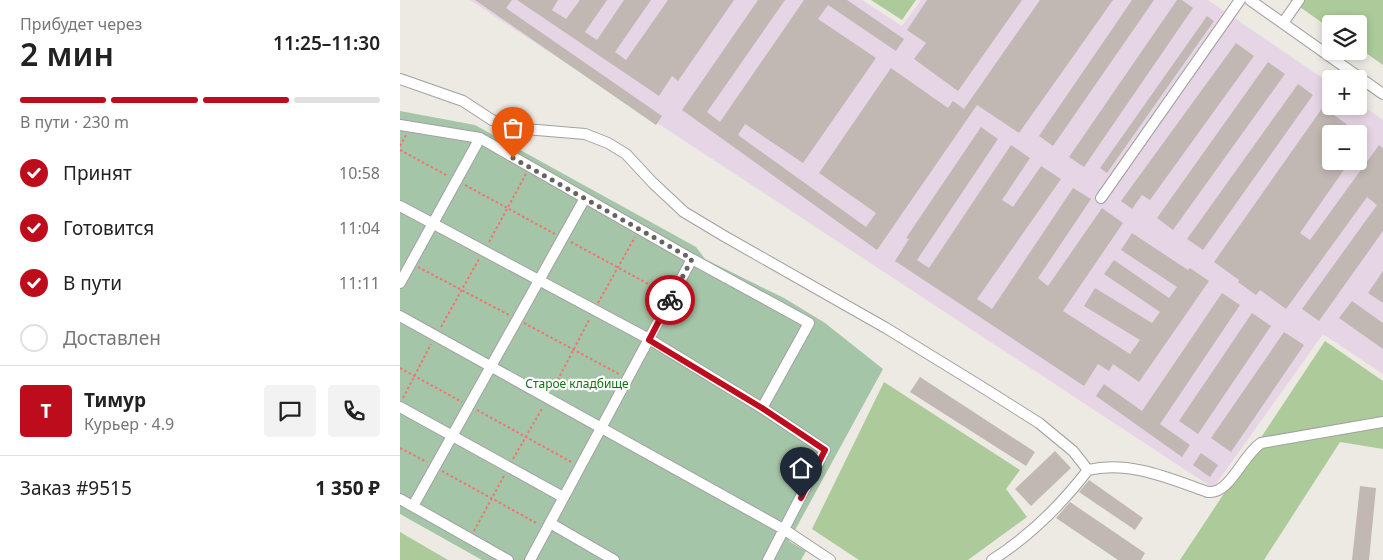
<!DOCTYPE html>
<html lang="ru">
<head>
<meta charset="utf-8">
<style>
	:root { --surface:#fff; --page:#f2f2f2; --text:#222; --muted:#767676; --line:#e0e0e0; --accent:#bd0c1b }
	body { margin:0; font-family:"Noto Sans",sans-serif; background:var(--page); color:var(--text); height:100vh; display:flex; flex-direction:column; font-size:19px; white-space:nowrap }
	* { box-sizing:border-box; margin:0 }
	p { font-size:16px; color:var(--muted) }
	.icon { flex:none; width:28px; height:28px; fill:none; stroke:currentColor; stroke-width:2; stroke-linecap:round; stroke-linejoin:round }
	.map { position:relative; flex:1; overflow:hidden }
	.details { display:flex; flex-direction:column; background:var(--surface); width:400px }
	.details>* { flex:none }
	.buttons { position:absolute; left:922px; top:15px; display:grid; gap:10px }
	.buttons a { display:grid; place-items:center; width:45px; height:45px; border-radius:5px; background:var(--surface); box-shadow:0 2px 8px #0003; font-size:25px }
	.pin { position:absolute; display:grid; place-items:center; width:42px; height:42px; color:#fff; margin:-51px -21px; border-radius:50% 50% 50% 0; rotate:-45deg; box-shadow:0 0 5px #0007 }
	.pin .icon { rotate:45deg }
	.courier { position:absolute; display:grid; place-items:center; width:50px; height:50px; margin:-25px; border:4px solid #bd0c1b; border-radius:50%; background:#fff; color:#222; box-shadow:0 1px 6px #0007 }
	.head em { font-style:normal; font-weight:600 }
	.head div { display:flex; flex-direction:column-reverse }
	.head { display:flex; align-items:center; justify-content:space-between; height:85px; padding:0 20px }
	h1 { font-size:32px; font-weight:600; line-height:38px }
	.bar { display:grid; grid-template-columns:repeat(4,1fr); gap:8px 5px; align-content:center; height:60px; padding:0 20px }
	.bar i { height:6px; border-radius:4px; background:var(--line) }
	.bar .current { background:var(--accent) }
	.bar p { grid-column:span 4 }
	.line { display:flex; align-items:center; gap:12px; padding:0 20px; border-top:1px solid var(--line) }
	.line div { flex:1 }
	.round { display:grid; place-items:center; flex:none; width:52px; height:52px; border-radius:5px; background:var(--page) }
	ol { padding:0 20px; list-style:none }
	li { display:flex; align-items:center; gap:15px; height:55px }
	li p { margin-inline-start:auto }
	li .icon { padding:5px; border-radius:50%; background:var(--accent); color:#fff; stroke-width:4 }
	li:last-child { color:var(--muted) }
	li i { width:28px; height:28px; border:2px solid var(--line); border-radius:50% }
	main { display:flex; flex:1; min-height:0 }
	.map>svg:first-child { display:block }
</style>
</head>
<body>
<main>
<section class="details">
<div class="head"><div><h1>2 мин</h1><p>Прибудет через</p></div><em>11:25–11:30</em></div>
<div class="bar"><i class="current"></i><i class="current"></i><i class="current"></i><i></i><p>В пути · 230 m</p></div>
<ol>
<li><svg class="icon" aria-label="check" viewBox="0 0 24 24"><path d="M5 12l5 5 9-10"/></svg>Принят<p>10:58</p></li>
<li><svg class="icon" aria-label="check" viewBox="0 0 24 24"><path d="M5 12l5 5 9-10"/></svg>Готовится<p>11:04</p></li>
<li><svg class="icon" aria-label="check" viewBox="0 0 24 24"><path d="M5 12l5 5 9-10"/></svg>В пути<p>11:11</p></li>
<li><i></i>Доставлен</li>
</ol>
<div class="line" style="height:90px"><b class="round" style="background:var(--accent);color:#fff">Т</b><div><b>Тимур</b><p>Курьер · 4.9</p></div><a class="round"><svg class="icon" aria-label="chat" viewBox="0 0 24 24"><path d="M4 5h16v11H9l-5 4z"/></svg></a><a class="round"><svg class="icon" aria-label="phone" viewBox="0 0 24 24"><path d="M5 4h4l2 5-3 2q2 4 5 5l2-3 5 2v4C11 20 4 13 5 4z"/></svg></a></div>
<div class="line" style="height:65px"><div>Заказ #9515</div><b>1 350 ₽</b></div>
</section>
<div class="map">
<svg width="983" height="560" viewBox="0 0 983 560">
	<rect width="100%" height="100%" fill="#ede9e3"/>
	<path fill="#e6d5e4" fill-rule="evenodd" d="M70,0H462L502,26L521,0H808L931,84V106H959V103L983,120V374L923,334L813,488ZM931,134H959V161H931Z"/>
	<path fill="#acca9a" d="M471,0H516L502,20Z
		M890,0H983V65L959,48V24H931V29Z
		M925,341L983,381V449L940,442L864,560H780Z
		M484,382L620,470L606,489L627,517L568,560H459L412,529Z
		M0,532L48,560H0Z"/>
	<path fill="#a5c5a8" d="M0,111L75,125L296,247L305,259L384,298L425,323L483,369L389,541L406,551L401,560H82L0,514Z"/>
	<path fill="#c1b8b3" d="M75,0H112L106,8L262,116L256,125Z
		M117,0H158L152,10L166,19L180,0H207L185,32L197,40L224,0H251L215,52L226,60L268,0H334L278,81L272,76L259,96Z
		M358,0H385L307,112L320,122L404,0H447L504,39L496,51L428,5L418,19L476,58L403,163L345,124L338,135L466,227L476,213L419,173L491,68L548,108L553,101L564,109L640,0H713L619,133L577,105L477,250L282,110Z
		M527,0H622L558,91L514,59L526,43L507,30Z
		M732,0H754L653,146L639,136Z
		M777,0H782L793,8L684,167L669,157Z
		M807,16L814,21L707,173L700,168Z
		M836,43L854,56L750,200L742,195L732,209L721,201Z
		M868,62L885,74L773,230L757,218Z
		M898,84L913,95L803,250L787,239Z
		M923,107L960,134H931V161H950L900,233L910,240L979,145L983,148V231L919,321L902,309L977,205L967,197L886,309L860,290L856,295L838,282L839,280L814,262Z
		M581,127L598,139L517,260L529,268L611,145L630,158L602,200L613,207L641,166L661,179L577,299L592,309L673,188L691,199L638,278L648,286L702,208L723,223L663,311L730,354L740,340L684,306L695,288L752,323L760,312L704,274L714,260L769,298L777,287L721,250L732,233L788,270L790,268L809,281L739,382L713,364L709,371L698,364L684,386L495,261L509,239L506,238Z
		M983,271V303L968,293Z
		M822,293L840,305L760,424L790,445L782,457L696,396L704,384L742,411Z
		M952,301L983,323V349L939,318Z
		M852,313L871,326L798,434L779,421Z
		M884,332L904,345L831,452L811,438Z
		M520,377L635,452L626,466L510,392Z
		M655,451L671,468L631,506L615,489Z
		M801,453L818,465L810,477L793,465Z
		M689,480L743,518L735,530L679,492Z
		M960,486L976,488L969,560H952Z
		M670,502L745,553L741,560H718L656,518Z"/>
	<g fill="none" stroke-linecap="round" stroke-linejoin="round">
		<defs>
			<path id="minor" d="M850,0L983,94
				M883,23L899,0
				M0,79L63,101L92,120L125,129L185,134L208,143L226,154L253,183L284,212L324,236L486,328L582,387L639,423L673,451L688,470
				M0,125L80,138L292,259L130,560
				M701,198L840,0
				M0,206L249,339L362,408L425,450L368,560
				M292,259L409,323L362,408
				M0,283L80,138
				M0,316L385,530L430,560
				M0,407L163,497
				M0,499L108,560
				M13,506L185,198
				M150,523L214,560
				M592,560C630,536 661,505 688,470C729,460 771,479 808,492C830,494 842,456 861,443L983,422"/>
		</defs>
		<use href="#minor" stroke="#a1a1a1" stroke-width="12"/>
		<path stroke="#f17370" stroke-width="2" stroke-dasharray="2.5 2.5" stroke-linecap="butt" d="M0,146L6,135
			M0,150L48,176
			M65,185L155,234
			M89,242L126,174
			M171,242L263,292
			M18,267L109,315
			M198,303L235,237
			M124,323L219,374
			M41,327L79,259
			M0,368L62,402
			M153,389L190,318
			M3,398L31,344
			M77,410L173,463
			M0,448L27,462
			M113,459L143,407
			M42,471L138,524
			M74,531L105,474"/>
		<use href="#minor" stroke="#fff" stroke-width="10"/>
	</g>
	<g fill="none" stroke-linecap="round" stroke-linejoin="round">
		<path stroke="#666462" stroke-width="5" stroke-dasharray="0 9" d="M113,158L292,259L270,300"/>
		<path stroke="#bd0c1b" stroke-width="6" d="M270,300L249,340L362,408L425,450L401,498"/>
	</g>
	<g text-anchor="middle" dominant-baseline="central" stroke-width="4.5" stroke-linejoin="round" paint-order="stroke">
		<g font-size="12" fill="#127312" stroke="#fff">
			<text x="177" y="383">Старое кладбище</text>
		</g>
	</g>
</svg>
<div class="buttons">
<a><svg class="icon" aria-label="layers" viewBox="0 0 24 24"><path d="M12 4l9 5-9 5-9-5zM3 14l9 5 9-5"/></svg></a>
<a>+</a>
<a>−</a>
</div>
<div class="pin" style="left:113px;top:158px;background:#ea580c"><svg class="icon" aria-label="bag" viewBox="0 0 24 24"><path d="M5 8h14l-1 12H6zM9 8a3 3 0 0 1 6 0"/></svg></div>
<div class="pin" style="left:401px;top:498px;background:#1f2937"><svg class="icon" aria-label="home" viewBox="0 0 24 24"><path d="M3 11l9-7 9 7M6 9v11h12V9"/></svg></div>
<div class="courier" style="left:270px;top:300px"><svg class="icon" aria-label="bike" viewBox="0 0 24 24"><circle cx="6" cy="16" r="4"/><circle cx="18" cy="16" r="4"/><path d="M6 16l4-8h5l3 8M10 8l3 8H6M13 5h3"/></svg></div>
</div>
</main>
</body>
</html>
